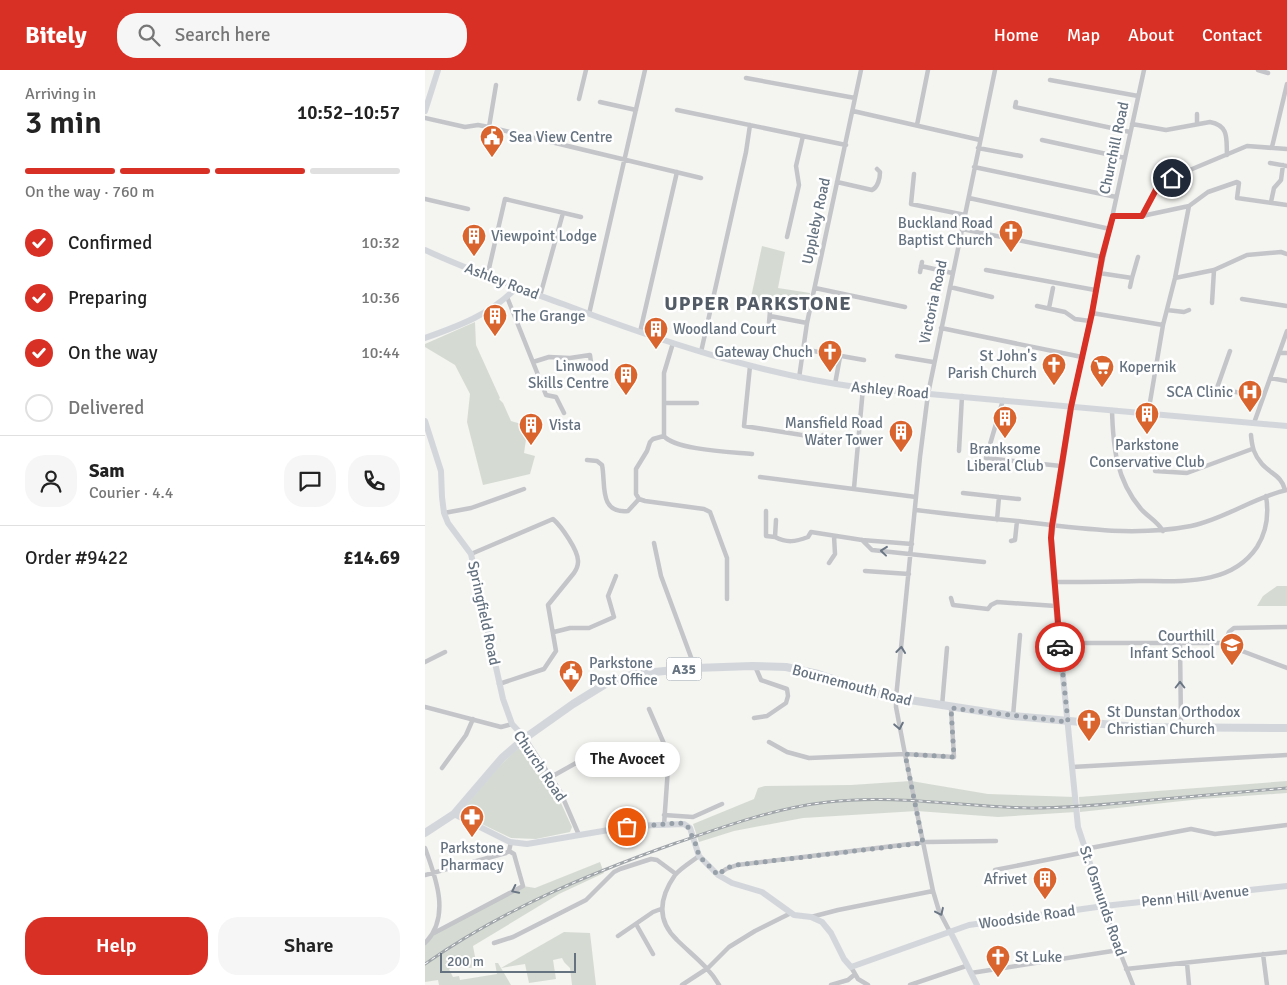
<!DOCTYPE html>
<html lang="en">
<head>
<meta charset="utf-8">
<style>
	:root { --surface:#fff; --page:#f6f6f6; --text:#222; --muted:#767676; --line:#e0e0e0; --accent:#d93025 }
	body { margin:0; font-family:Signika,sans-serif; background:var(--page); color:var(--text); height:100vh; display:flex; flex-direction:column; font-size:19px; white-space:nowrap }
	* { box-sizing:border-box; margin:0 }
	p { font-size:16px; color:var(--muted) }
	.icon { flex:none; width:28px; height:28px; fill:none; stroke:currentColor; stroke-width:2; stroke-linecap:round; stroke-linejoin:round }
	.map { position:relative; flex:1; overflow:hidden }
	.drawer { display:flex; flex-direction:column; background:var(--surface); width:425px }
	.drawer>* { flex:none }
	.scale { position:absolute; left:15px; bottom:12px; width:136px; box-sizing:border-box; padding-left:5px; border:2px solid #657280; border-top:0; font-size:14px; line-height:18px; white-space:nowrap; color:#657280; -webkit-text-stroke:4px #fff; paint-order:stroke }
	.pin { position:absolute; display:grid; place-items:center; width:42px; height:42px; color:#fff; margin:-21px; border:2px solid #fff; border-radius:50%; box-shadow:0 1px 5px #0007 }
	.courier { position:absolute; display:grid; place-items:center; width:50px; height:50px; margin:-25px; border:4px solid #d93025; border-radius:50%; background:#fff; color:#222; box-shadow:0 1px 6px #0007 }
	.bubble { position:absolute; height:35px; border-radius:18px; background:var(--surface); box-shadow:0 2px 8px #0003; font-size:16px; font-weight:600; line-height:35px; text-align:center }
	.headline em { font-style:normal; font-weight:600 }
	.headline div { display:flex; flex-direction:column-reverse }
	.headline { display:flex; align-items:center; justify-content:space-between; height:85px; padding:0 25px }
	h1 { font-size:32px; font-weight:600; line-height:38px }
	.bar { display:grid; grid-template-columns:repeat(4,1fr); gap:8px 5px; align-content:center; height:60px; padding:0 25px }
	.bar i { height:6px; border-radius:4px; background:var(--line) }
	.bar .active { background:var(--accent) }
	.bar p { grid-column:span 4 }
	.line { display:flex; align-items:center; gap:12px; padding:0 25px; border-top:1px solid var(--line) }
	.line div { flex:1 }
	.round { display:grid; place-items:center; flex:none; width:52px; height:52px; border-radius:20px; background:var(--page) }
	ol { padding:0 25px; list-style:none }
	li { display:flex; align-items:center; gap:15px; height:55px }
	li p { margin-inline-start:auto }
	li .icon { padding:5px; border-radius:50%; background:var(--accent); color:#fff; stroke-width:4 }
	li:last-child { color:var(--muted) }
	li i { width:28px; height:28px; border:2px solid var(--line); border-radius:50% }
	.cta { display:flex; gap:10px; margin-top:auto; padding:10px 25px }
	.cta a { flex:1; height:58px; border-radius:20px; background:var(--accent); color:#fff; font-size:20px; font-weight:600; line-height:58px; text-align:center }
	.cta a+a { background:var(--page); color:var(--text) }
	header { display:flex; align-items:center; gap:30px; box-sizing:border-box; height:70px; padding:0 25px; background:var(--accent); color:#fff }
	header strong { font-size:24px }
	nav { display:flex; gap:28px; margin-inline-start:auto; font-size:18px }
	.search { width:350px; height:45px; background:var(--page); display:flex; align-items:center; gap:12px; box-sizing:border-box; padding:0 18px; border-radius:20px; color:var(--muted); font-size:19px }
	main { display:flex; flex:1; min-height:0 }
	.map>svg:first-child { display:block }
</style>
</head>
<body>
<header>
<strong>Bitely</strong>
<div class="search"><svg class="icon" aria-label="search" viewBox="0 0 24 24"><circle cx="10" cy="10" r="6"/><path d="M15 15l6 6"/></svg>Search here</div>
<nav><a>Home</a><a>Map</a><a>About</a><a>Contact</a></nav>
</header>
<main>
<section class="drawer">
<div class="headline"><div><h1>3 min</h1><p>Arriving in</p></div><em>10:52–10:57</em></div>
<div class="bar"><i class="active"></i><i class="active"></i><i class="active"></i><i></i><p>On the way · 760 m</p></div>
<ol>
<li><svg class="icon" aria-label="check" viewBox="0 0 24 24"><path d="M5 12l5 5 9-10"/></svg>Confirmed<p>10:32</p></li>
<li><svg class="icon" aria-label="check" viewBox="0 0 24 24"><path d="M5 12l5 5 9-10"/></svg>Preparing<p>10:36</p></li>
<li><svg class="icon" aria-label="check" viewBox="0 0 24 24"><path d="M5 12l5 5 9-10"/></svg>On the way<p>10:44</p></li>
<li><i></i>Delivered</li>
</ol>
<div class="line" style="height:90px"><a class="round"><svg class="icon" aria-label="person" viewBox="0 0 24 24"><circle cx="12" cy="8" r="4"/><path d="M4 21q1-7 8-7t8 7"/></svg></a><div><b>Sam</b><p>Courier · 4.4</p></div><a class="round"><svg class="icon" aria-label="chat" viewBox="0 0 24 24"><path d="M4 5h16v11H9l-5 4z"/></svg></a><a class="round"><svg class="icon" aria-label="phone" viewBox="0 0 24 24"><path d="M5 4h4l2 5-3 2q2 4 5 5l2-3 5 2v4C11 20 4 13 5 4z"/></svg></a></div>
<div class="line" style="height:65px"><div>Order #9422</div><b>£14.69</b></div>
<div class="cta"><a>Help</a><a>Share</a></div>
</section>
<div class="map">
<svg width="862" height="915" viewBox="0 0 862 915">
	<rect width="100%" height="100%" fill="#f4f4f1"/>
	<path fill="#d5dbd2" d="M337,176L360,182L353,218L385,223L384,231L351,227L349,238L325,232Z
		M50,252L51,275L75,328L74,329L78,333L86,351L103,356L99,383L110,386L105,404L58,415L42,352L45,324L30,295L0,277V274Z
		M852,516H862V536H832L838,526Z
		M100,675L103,677L129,718L147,757L145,762L111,769L86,768L40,746L37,741C49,726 85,680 100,675Z
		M486,711L563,724L650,727L651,742L573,747L492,741L378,748L309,761L274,772L268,754L329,729L333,718L340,716L426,715Z
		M862,711V723L776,729L655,742L654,727Z
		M175,792L179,803L134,824L48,876L52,897L44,898L42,894L35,898L33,894L24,899L28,907L34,906L35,910L72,904L70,893H73L76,898L139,862L165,863L171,915H147L145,898L139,892L137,888L128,890L131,909L104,913L100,894L76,898L86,915H14L13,910L0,912V873L9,863L98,816L110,818Z"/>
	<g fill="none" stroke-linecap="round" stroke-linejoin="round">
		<path stroke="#c3c5c9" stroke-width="4.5" d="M833,0L843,3
			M321,8L430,28
			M625,10L713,26
			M154,29L161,0
			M175,32L211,40
			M591,32L590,37L705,62
			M252,40L421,75
			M428,41L555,70
			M0,48L40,57L53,55L64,57L276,108
			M707,54L741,60L785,52C805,56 801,70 802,85
			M772,54V44
			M492,55L503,0
			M64,57L71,15
			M617,70L700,88
			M847,77L862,14
			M553,78L596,86
			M845,93L862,96
			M549,97L691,127
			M489,104L486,134L540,145
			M412,112L447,120C453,117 455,108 455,102L452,99
			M544,128L685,159
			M0,129L43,139
			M846,132L849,118L856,110L858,95
			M688,146H717L764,136L783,122L812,112L814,113L812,128L862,135
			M717,146L730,121L741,110L822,76L862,79
			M537,159L677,187
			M362,167L374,115L371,96L378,66
			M496,196L527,203
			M561,200L670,220
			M495,202L497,192
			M674,203L707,208L713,187
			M62,207L80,129L156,147
			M750,208L789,200L822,185L856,182L862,184
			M525,217L567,227
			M705,217L707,208
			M390,218L480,237
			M115,226L138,143
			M82,227L121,325L131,327L139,343
			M817,229L862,236
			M787,233L789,200
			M612,236L640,242L650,249L665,251
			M624,238L628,218
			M742,240L759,242L764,240
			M667,243L738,255
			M164,244L220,0
			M345,246L382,253
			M344,253L345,241
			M516,258L657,287
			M215,262L252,102
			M248,273L239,303V366C250,380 308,382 327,384
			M377,279L439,290
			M276,282L321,82L325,55
			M854,283H862
			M472,286L508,292
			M108,292L124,287L145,288L165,285L167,300
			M325,296L319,356L396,368L398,365
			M374,308L382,253L436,0
			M845,308L862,311
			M410,314L415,287
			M776,317L838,326
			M792,318L805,281
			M578,330L561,388L636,396
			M239,333H272
			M646,337L719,0
			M687,340C688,376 691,410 716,439C723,447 732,451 738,461
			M723,344L738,255L750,208L764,136
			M829,353L862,261
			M826,365C827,377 829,385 837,394C846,404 857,406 860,420
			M239,366L228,369L225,372L222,381L211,399V424L214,429L220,431L279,439L285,442L302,488V529
			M534,381L537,326
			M162,390L172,391L177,395C181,413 173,444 203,441L214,429
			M730,401L762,403L827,379
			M335,407L491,427
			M429,418L438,318
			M538,423L574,427L572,450
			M574,427L594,429
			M491,440C524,444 559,448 592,451C650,458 709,467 766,456C800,449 829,427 862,420
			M341,441V466L350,467L351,450
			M19,443L46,438L99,419
			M350,467C362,473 370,472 383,467L386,462L437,470L487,474
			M437,470L447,480L559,492
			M586,471L590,470L592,451
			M229,473L236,506L270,598
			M46,484L128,449C136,456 154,481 153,492C153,496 151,500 149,503L123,535L131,581L119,599L74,614
			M404,493L410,484L409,466
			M440,501L484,504
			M630,512C658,512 686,512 714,511C756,511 806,516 832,477C842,461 844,444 841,426
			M526,528L528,535L563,539L566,535L572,532L631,536
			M129,562L145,558H164L189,547L183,526L191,506
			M755,572L756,657
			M635,573H800L817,581L862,598
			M800,573L804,562L809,558L862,557
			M0,592L20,582
			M517,636L522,578
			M0,637L76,657L87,654
			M224,639L243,683V698L239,755
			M588,646L595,565
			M329,648L342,646L361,633L363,626L362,619L336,610L330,596
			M100,668L135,721L154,765
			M344,672L362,682L384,688L480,684L529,687L526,638
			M647,697L862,685
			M17,698L41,665L48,649
			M126,707L151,693
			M239,745L268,747L297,734
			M0,778C11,808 26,847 0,873
			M660,779L766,759L790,764L862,755
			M274,786C266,792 256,798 250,805C234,828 231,850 252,870C267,885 283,896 294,915
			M570,800L661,782
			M0,805L81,783L84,781L86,772
			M293,805L301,799L312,795L501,772L571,771
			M679,836L694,880L708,915
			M386,847L413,840L508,821
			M211,854L228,884
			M525,862L514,841L508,821L480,684L471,637V628L495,387L503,324L570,0
			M9,863L98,816L89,784L84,781
			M193,866L228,842L236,839
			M69,873L88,867L161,830L189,802L195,799L226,789L232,790L251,804
			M838,884L842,915
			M762,893L764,915
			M426,897L433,909L443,915
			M701,899L862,882
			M546,903L694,880
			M257,915L283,898L304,877L330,861L366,843
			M406,915L423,910L429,905
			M485,915L541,896"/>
		<path stroke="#d3d7db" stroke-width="6" d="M0,41L13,0
			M0,180C45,201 91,217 138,234C235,271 334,304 438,318L862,356
			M0,268C34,256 66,244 91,218
			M646,337L626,468L631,536L653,757L679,836
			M0,351L16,401L17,427L19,443L23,453L46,484L78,629L87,654L100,668
			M29,744L85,772L102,774L207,756L259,754L265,758L274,786L293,805L307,813L337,822L369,845L386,847L397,852L406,863L419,889L426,897L544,855L679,836L862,816
			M526,863L552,915"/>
		<path stroke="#d3d7db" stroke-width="8" d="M0,763L29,744L77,688L100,668L148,634L182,613L209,604L270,598L327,596L361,597L393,604L459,626L588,646L712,657L862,658"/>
		<defs>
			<path id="rail" d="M0,894C77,840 163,804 251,773C301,756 350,738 403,732C471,724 538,737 606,738C646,738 687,734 727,730C772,726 817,722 862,718"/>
		</defs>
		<use href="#rail" stroke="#a1a6ab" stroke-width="3"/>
		<use href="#rail" stroke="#fff" stroke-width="1" stroke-dasharray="4" stroke-linecap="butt"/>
	</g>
	<defs><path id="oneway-chevron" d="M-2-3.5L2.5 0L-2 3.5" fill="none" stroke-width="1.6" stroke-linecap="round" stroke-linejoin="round" transform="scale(1.25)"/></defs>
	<g stroke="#6a7684">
		<use href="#oneway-chevron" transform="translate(459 481) rotate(-174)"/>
		<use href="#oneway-chevron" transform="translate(476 580) rotate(-84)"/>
		<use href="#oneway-chevron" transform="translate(755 615) rotate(-90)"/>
		<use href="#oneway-chevron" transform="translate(474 656) rotate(79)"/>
		<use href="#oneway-chevron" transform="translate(90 820) rotate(154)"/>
		<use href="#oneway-chevron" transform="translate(515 842) rotate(65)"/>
	</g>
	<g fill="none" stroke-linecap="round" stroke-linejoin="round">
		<path stroke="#97a0a8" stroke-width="5" stroke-dasharray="0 9" d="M202,757L255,753L262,755L271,775L274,786L293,805L301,798L312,795L498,773L480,684L529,687L526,638L643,652L635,577"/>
		<path stroke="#d93025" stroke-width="6" d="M635,577L626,468L627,456L646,337L667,243L677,187L688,146H717L733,116L747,108"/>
	</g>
	<defs>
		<symbol id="civic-pin" viewBox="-11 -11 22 30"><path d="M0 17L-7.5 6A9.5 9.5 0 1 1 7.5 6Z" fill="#d9642d" stroke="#fff"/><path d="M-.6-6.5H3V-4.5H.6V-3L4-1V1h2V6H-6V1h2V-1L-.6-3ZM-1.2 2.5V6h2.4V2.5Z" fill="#fff"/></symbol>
		<symbol id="church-pin" viewBox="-11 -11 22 30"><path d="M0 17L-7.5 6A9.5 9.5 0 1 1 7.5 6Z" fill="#d9642d" stroke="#fff"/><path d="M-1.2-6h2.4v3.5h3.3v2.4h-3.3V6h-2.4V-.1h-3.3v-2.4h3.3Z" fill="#fff"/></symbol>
		<symbol id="building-pin" viewBox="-11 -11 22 30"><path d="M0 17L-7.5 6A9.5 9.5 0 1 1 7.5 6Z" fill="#d9642d" stroke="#fff"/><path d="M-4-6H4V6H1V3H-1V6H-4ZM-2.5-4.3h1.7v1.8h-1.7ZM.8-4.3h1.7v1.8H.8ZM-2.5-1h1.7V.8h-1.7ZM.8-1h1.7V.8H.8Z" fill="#fff"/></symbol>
		<symbol id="supermarket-pin" viewBox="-11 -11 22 30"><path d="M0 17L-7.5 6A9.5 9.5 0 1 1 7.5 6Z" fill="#d9642d" stroke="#fff"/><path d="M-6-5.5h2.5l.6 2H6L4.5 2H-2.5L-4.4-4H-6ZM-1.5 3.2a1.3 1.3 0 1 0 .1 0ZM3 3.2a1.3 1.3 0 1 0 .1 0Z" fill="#fff"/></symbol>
		<symbol id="hospital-pin" viewBox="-11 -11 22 30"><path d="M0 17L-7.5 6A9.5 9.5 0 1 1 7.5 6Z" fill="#d9642d" stroke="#fff"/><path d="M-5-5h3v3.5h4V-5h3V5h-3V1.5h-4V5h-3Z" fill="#fff"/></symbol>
		<symbol id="school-pin" viewBox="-11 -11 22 30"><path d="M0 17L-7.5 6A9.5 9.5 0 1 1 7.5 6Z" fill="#d9642d" stroke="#fff"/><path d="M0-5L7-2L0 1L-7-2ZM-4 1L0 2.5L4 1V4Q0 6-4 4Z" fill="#fff"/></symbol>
		<symbol id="pharmacy-pin" viewBox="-11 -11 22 30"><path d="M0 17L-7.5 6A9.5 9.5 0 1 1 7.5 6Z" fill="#d9642d" stroke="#fff"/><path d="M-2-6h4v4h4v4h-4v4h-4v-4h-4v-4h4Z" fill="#fff"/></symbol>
	</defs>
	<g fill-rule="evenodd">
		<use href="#civic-pin" x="53" y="53" width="28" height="38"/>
		<use href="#church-pin" x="572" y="148" width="28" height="38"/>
		<use href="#building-pin" x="35" y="152" width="28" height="38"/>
		<use href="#building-pin" x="56" y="232" width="28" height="38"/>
		<use href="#building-pin" x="217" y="245" width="28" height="38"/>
		<use href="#church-pin" x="391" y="268" width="28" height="38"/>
		<use href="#church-pin" x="615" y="281" width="28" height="38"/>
		<use href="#supermarket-pin" x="663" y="283" width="28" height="38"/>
		<use href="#building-pin" x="187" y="291" width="28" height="38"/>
		<use href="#hospital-pin" x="811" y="308" width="28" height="38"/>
		<use href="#building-pin" x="708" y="330" width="28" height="38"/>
		<use href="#building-pin" x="566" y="334" width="28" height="38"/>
		<use href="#building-pin" x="92" y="341" width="28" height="38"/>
		<use href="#building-pin" x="462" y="348" width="28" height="38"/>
		<use href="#school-pin" x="793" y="561" width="28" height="38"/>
		<use href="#civic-pin" x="132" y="588" width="28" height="38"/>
		<use href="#church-pin" x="650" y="637" width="28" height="38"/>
		<use href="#pharmacy-pin" x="33" y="733" width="28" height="38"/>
		<use href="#building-pin" x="606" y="795" width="28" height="38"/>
		<use href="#church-pin" x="559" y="873" width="28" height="38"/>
	</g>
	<g text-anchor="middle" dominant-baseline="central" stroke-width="5" stroke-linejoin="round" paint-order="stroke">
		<rect fill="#fff" stroke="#939ca6" stroke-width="1" x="241.5" y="587.5" width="35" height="23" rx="4"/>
		<g font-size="14" font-weight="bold" fill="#657280">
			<text x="259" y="599">A35</text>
		</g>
		<g font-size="15" fill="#657280" stroke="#fff" text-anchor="start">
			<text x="84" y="67">Sea View Centre</text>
			<text x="568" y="153" text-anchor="end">Buckland Road<tspan x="568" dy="17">Baptist Church</tspan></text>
			<text x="66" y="166">Viewpoint Lodge</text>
			<text x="88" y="246">The Grange</text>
			<text x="248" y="259">Woodland Court</text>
			<text x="388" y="282" text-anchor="end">Gateway Chuch</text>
			<text x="612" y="286" text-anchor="end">St John's<tspan x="612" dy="17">Parish Church</tspan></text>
			<text x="184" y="296" text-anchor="end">Linwood<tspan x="184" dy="17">Skills Centre</tspan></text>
			<text x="694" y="297">Kopernik</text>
			<text x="808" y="322" text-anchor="end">SCA Clinic</text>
			<text x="458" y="353" text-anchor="end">Mansfield Road<tspan x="458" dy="17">Water Tower</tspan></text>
			<text x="124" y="355">Vista</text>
			<text x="722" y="375" text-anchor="middle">Parkstone<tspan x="722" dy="17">Conservative Club</tspan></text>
			<text x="580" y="379" text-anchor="middle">Branksome<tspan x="580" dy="17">Liberal Club</tspan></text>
			<text x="790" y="566" text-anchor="end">Courthill<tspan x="790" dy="17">Infant School</tspan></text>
			<text x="164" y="593">Parkstone<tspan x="164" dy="17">Post Office</tspan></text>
			<text x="682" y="642">St Dunstan Orthodox<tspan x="682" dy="17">Christian Church</tspan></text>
			<text x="47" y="778" text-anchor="middle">Parkstone<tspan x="47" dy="17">Pharmacy</tspan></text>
			<text x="602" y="809" text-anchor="end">Afrivet</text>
			<text x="590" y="887">St Luke</text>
		</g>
		<g font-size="15" fill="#657280" stroke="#fff">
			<text transform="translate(689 78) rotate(-78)">Churchill Road</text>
			<text transform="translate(391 151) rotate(-78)">Uppleby Road</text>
			<text transform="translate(77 211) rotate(21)">Ashley Road</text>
			<text transform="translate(508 232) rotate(-78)">Victoria Road</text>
			<text transform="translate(465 320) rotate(5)">Ashley Road</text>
			<text transform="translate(59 543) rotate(78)">Springfield Road</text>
			<text transform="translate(427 615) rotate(15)">Bournemouth Road</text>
			<text transform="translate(115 696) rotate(56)">Church Road</text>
			<text transform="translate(770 826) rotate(-6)">Penn Hill Avenue</text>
			<text transform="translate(678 831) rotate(71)">St. Osmunds Road</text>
			<text transform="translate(602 847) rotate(-8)">Woodside Road</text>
		</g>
		<g font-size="20" font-weight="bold" letter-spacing="1" fill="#535c66" stroke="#fff">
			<text x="333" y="233">UPPER PARKSTONE</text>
		</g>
	</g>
</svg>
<div class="scale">200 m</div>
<div class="pin" style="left:202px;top:757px;background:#ea580c"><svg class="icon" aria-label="bag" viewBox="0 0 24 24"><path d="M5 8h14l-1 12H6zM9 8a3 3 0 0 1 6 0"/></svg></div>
<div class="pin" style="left:747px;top:108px;background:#1f2937"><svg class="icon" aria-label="home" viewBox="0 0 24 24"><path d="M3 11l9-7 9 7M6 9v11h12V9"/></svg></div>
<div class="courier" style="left:635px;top:577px"><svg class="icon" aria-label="car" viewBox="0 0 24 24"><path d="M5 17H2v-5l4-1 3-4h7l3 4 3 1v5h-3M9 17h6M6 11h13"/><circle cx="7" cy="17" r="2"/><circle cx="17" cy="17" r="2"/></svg></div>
<div class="bubble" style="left:150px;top:672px;width:105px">The Avocet</div>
</div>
</main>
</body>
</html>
